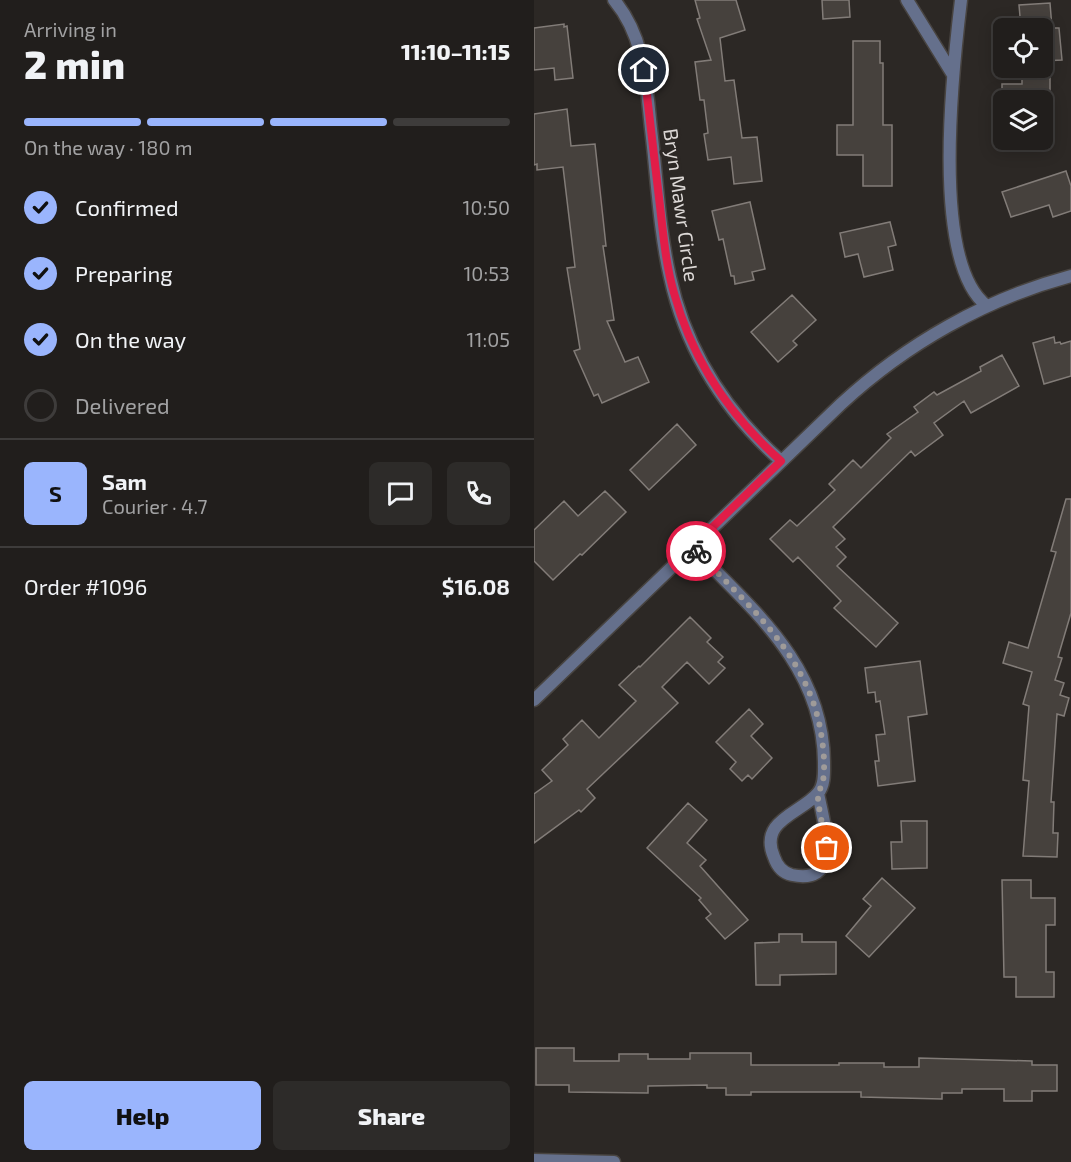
<!DOCTYPE html>
<html lang="en">
<head>
<meta charset="utf-8">
<style>
	:root { --surface:#211e1c; --page:#2d2b29; --text:#f1f3f6; --muted:#a2a2a3; --line:#3e3c3b; --accent:#9ab5fd }
	body { margin:0; font-family:"Exo 2",sans-serif; background:var(--page); color:var(--text); height:100vh; display:flex; flex-direction:column; font-size:22px; white-space:nowrap }
	* { box-sizing:border-box; margin:0 }
	p { font-size:20px; color:var(--muted) }
	.icon { flex:none; width:33px; height:33px; fill:none; stroke:currentColor; stroke-width:2; stroke-linecap:round; stroke-linejoin:round }
	.map { position:relative; flex:1; overflow:hidden }
	.sheet { display:flex; flex-direction:column; background:var(--surface); width:534px }
	.sheet>* { flex:none }
	.controls { position:absolute; left:459px; top:18px; display:grid; gap:12px }
	.controls a { display:grid; place-items:center; width:60px; height:60px; border-radius:9px; background:var(--surface); box-shadow:0 3px 15px #0003,0 0 0 2px var(--line); font-size:30px }
	.pin { position:absolute; display:grid; place-items:center; width:51px; height:51px; color:#fff; margin:-26px; border:3px solid #fff; border-radius:50%; box-shadow:0 2px 6px #0007 }
	.courier { position:absolute; display:grid; place-items:center; width:60px; height:60px; margin:-30px; border:4px solid #e11d48; border-radius:50%; background:#fff; color:#222; box-shadow:0 2px 8px #0007 }
	.overview em { font-style:normal; font-weight:800 }
	.overview div { display:flex; flex-direction:column-reverse }
	.overview { display:flex; align-items:center; justify-content:space-between; height:102px; padding:0 24px }
	h1 { font-size:39px; font-weight:800; line-height:45px }
	.bar { display:grid; grid-template-columns:repeat(4,1fr); gap:9px 6px; align-content:center; height:72px; padding:0 24px }
	.bar i { height:8px; border-radius:4px; background:var(--line) }
	.bar .active { background:var(--accent) }
	.bar p { grid-column:span 4 }
	.line { display:flex; align-items:center; gap:15px; padding:0 24px; border-top:2px solid var(--line) }
	.line div { flex:1 }
	.round { display:grid; place-items:center; flex:none; width:63px; height:63px; border-radius:9px; background:var(--page) }
	ol { padding:0 24px; list-style:none }
	li { display:flex; align-items:center; gap:18px; height:66px }
	li p { margin-inline-start:auto }
	li .icon { padding:6px; border-radius:50%; background:var(--accent); color:#111; stroke-width:4 }
	li:last-child { color:var(--muted) }
	li i { width:33px; height:33px; border:3px solid var(--line); border-radius:50% }
	.action { display:flex; gap:12px; margin-top:auto; padding:12px 24px }
	.action a { flex:1; height:69px; border-radius:9px; background:var(--accent); color:#111; font-size:24px; font-weight:800; line-height:69px; text-align:center }
	.action a+a { background:var(--page); color:var(--text) }
	main { display:flex; flex:1; min-height:0 }
	.map>svg:first-child { display:block }
</style>
</head>
<body>
<main>
<section class="sheet">
<div class="overview"><div><h1>2 min</h1><p>Arriving in</p></div><em>11:10–11:15</em></div>
<div class="bar"><i class="active"></i><i class="active"></i><i class="active"></i><i></i><p>On the way · 180 m</p></div>
<ol>
<li><svg class="icon" aria-label="check" viewBox="0 0 24 24"><path d="M5 12l5 5 9-10"/></svg>Confirmed<p>10:50</p></li>
<li><svg class="icon" aria-label="check" viewBox="0 0 24 24"><path d="M5 12l5 5 9-10"/></svg>Preparing<p>10:53</p></li>
<li><svg class="icon" aria-label="check" viewBox="0 0 24 24"><path d="M5 12l5 5 9-10"/></svg>On the way<p>11:05</p></li>
<li><i></i>Delivered</li>
</ol>
<div class="line" style="height:108px"><b class="round" style="background:var(--accent);color:#111">S</b><div><b>Sam</b><p>Courier · 4.7</p></div><a class="round"><svg class="icon" aria-label="chat" viewBox="0 0 24 24"><path d="M4 5h16v11H9l-5 4z"/></svg></a><a class="round"><svg class="icon" aria-label="phone" viewBox="0 0 24 24"><path d="M5 4h4l2 5-3 2q2 4 5 5l2-3 5 2v4C11 20 4 13 5 4z"/></svg></a></div>
<div class="line" style="height:78px"><div>Order #1096</div><b>$16.08</b></div>
<div class="action"><a>Help</a><a>Share</a></div>
</section>
<div class="map">
<svg width="537" height="1162" viewBox="0 0 537 1162">
	<rect width="100%" height="100%" fill="#2c2825"/>
	<path fill="#46413d" stroke="#827c78" stroke-width="1.5" d="M161,0H202L211,30L186,38L191,81L200,80L208,138L223,137L228,181L200,184L197,157L174,160L170,134L174,133L170,100H166L161,62L177,60L163,19L166,18Z
		M288,0H315L316,17L289,19Z
		M516,3L518,28H525L528,60L508,61V29L513,28H487L485,5Z
		M30,24V27L33,26L39,78L21,80L20,68L0,70V28Z
		M319,41H346V63H349V125H358V186H329V155H303V125H319Z
		M488,77H516V100H468V84H488Z
		M33,109L37,146L61,144L72,246H69L80,320L73,321L91,362L104,357L115,382L68,403L64,394L60,396L40,351L46,349L33,268L41,267L29,167L3,170V164L0,165V114Z
		M532,171L537,186V211L519,217L515,205L477,217L468,192Z
		M216,202L231,269L218,272L220,280L201,284L200,276H197L189,239L185,240L178,211Z
		M356,222L362,245L354,247L359,270L330,277L324,254L311,257L306,233Z
		M258,295L282,320L259,341L263,345L244,362L217,332Z
		M520,337L521,343L526,342L527,344L537,341V376L510,384L499,343Z
		M468,355L485,386L437,413L430,401L400,423L409,435L381,456L377,451L299,527L311,539L302,547L312,557L303,566L364,623L342,647L300,608L307,601L264,557L259,562L236,539L256,520L263,526L301,490L295,484L319,460L327,468L357,438L353,434L384,412L380,407L400,392L403,395L447,371L446,367Z
		M143,424L162,445L115,490L96,470Z
		M71,491L92,512L48,555L46,554L19,580L0,561V530L30,501L44,516Z
		M532,499H537V613L524,657L528,658L521,680L530,683L526,695L535,698L530,716L523,714L517,802H520L519,833H524L523,857L489,856L495,781L489,780L495,706L489,704L498,672L469,663L475,642L494,648L522,552L517,551Z
		M156,617L177,638L173,642L189,657L184,662L191,668L175,684L153,662L128,687L144,703L53,789L61,798L47,812L45,810L0,843V794L18,781L8,770L34,745L29,739L48,720L65,738L102,701L85,685L105,666L106,667Z
		M386,661L393,714L374,717L381,781L344,786L341,761H345L342,735L351,734L346,701L342,702L341,692L334,693L331,668Z
		M215,709L229,724L217,736L238,758L218,779L214,775L208,781L196,769L202,762L182,742Z
		M154,803L173,820L153,843L172,860L166,866L214,920L191,939L172,918L177,914L165,900L167,898L113,848Z
		M367,821H393V868L358,869L357,842H368Z
		M348,878L381,908L335,957L312,936L337,906L329,899Z
		M468,880H497V898H521V925H512V972H520V997H482V977H470Z
		M245,934H268V942H302V974L246,975V985H222L221,943L245,942Z
		M2,1048H40V1061H85V1054H114V1059H156V1053H217V1065H305V1063H350V1067H385V1058L498,1061V1065H523V1091H498V1101H470V1089H428V1093H408V1099L327,1097V1092H217V1095H192V1088H173V1085L114,1086V1093L35,1092V1085H2Z"/>
	<g fill="none" stroke-linecap="round" stroke-linejoin="round">
		<defs>
			<path id="street" d="M80,0C111,37 112,83 117,129C123,178 125,229 136,277C152,350 192,412 247,461
				M373,0L418,73
				M427,0C419,66 396,262 453,306
				M158,547C219,610 289,666 290,762C290,772 291,785 284,793C268,813 224,820 240,857C243,866 249,873 258,875C311,886 289,821 284,793
				M0,700L307,404C372,344 451,299 537,276
				M0,1160L80,1162"/>
		</defs>
		<use href="#street" stroke="#484441" stroke-width="15"/>
		<use href="#street" stroke="#65708c" stroke-width="12"/>
	</g>
	<g fill="none" stroke-linecap="round" stroke-linejoin="round">
		<path stroke="#9f9b99" stroke-width="6" stroke-dasharray="0 10.8" d="M162,551C216,607 278,659 288,740C290,753 291,768 289,781C288,786 285,790 284,794C283,804 291,836 293,848"/>
		<path stroke="#e11d48" stroke-width="8" d="M110,70C115,113 120,155 125,198C129,230 131,262 140,293C158,359 196,416 247,461L158,547L162,551"/>
	</g>
	<g text-anchor="middle" dominant-baseline="central" stroke-width="6" stroke-linejoin="round" paint-order="stroke">
		<g font-size="20" fill="#ddd9d7" stroke="#2c2825">
			<text transform="translate(148 205) rotate(82)">Bryn Mawr Circle</text>
		</g>
	</g>
</svg>
<div class="controls">
<a><svg class="icon" aria-label="locate" viewBox="0 0 24 24"><circle cx="12" cy="12" r="6"/><path d="M12 2v4M12 18v4M2 12h4M18 12h4"/></svg></a>
<a><svg class="icon" aria-label="layers" viewBox="0 0 24 24"><path d="M12 4l9 5-9 5-9-5zM3 14l9 5 9-5"/></svg></a>
</div>
<div class="pin" style="left:293px;top:848px;background:#ea580c"><svg class="icon" aria-label="bag" viewBox="0 0 24 24"><path d="M5 8h14l-1 12H6zM9 8a3 3 0 0 1 6 0"/></svg></div>
<div class="pin" style="left:110px;top:70px;background:#1f2937"><svg class="icon" aria-label="home" viewBox="0 0 24 24"><path d="M3 11l9-7 9 7M6 9v11h12V9"/></svg></div>
<div class="courier" style="left:162px;top:551px"><svg class="icon" aria-label="bike" viewBox="0 0 24 24"><circle cx="6" cy="16" r="4"/><circle cx="18" cy="16" r="4"/><path d="M6 16l4-8h5l3 8M10 8l3 8H6M13 5h3"/></svg></div>
</div>
</main>
</body>
</html>
